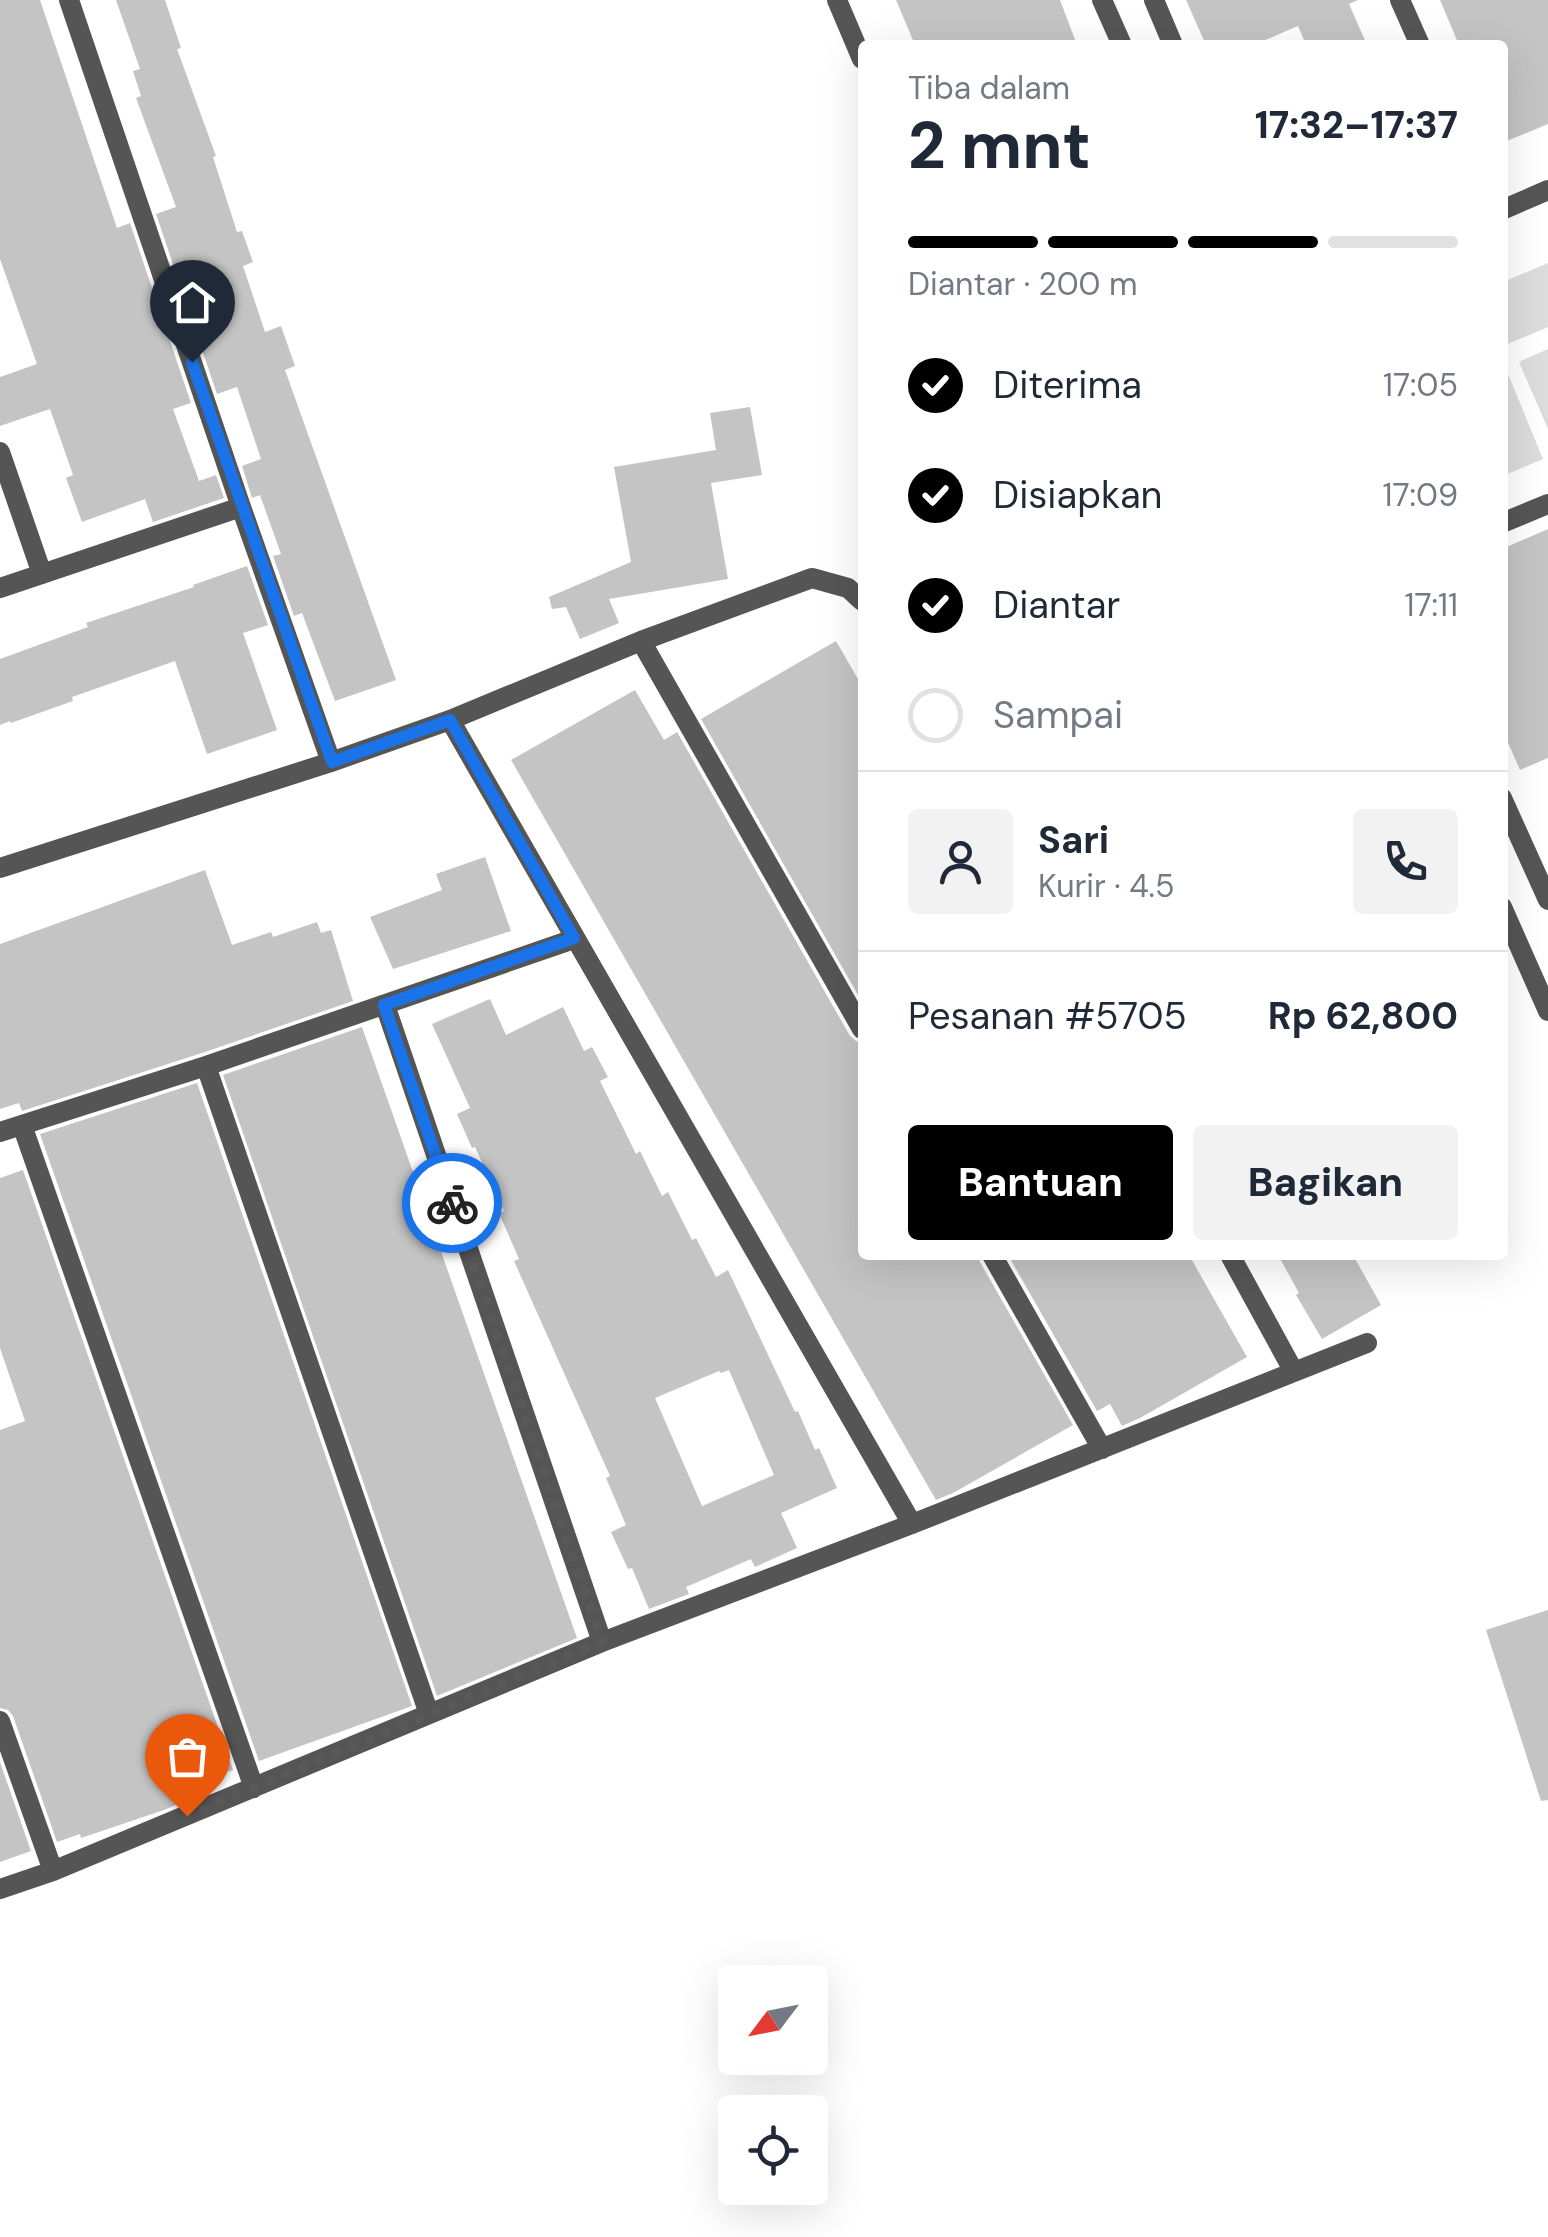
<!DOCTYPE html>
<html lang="id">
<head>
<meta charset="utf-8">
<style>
	:root { --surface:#fff; --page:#f2f2f3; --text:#1f2937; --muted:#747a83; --line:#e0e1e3; --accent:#000 }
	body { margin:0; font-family:"DM Sans",sans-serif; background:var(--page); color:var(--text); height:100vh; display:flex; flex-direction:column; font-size:38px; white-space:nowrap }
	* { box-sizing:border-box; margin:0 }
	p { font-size:32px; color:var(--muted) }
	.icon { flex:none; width:55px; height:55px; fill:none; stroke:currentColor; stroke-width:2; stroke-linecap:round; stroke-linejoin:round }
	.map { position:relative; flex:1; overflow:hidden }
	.panel { position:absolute; left:858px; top:40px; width:650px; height:1220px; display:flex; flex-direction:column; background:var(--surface); border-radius:10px; box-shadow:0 10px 40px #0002 }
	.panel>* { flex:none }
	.needle { width:65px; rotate:238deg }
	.buttons { position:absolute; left:718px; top:1965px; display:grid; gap:20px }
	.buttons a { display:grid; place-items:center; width:110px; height:110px; border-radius:10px; background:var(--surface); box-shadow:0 10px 40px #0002; font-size:50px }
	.pin { position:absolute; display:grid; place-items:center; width:85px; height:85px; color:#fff; margin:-102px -42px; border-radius:50% 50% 50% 0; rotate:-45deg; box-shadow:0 0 10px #0007 }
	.pin .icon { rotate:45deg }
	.courier { position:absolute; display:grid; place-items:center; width:100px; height:100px; margin:-50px; border:8px solid #1a73e8; border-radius:50%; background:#fff; color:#222; box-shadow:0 2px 12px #0007 }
	.headline em { font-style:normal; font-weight:800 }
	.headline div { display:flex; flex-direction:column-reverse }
	.headline { display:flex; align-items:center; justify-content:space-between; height:170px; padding:0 50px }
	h1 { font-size:65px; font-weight:800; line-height:75px }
	.bar { display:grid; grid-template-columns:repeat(4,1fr); gap:15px 10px; align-content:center; height:120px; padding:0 50px }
	.bar i { height:12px; border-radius:8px; background:var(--line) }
	.bar .active { background:var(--accent) }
	.bar p { grid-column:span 4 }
	.line { display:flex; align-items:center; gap:25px; padding:0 50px; border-top:2px solid var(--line) }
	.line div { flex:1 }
	.round { display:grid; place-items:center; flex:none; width:105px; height:105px; border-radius:10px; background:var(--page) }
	ol { padding:0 50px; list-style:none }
	li { display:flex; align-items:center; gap:30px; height:110px }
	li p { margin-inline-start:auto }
	li .icon { padding:10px; border-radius:50%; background:var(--accent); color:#fff; stroke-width:4 }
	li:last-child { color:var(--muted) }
	li i { width:55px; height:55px; border:5px solid var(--line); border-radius:50% }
	.button { display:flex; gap:20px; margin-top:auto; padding:20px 50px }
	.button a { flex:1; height:115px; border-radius:10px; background:var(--accent); color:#fff; font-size:40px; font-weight:800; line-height:115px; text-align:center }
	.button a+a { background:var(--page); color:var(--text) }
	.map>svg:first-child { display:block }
</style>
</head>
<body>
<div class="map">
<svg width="1548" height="2237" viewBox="0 0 1548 2237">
	<rect width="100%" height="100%" fill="#fff"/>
	<path fill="#dcdcdc" d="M1548,263V327L1503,346V282Z
		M1548,349V429L1519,362Z
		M1503,362L1543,459L1503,476H1502Z"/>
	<path fill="#c4c4c4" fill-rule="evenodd" d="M0,0H40L117,228L130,223L191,403L173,409L199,481L216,475L224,498L153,522L145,499L82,522L66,478L73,475L50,409L0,426V377L37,364L0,259Z
		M116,0H165L181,48L177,49L216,156L213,157L237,232L242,231L253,262L243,266L265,332L281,326L295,366L285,370L396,680L335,701L302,613L294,616L273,556L281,554L260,495L252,498L242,466L261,459L237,387L217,394L156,214L176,207L136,98L141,96L133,71L140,69Z
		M896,0H1060L1077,45H915Z
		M1186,0H1358L1349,4L1367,45H1306L1298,26L1254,45H1206Z
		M1440,0H1548V124L1502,143V45H1459Z
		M750,407L762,475L711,483L728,579L609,599L619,623L580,639L566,607L552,609L549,597L631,562L614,467L716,450L710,413Z
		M1548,529V758L1520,770L1502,729V549Z
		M247,566L268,625L243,633L277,730L207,754L175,661L72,697L73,701L11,723L10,721L0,725V659L88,627L86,623L194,587L193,585Z
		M836,641L862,686V1002L701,719Z
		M635,690L664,740L677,732L850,1036L856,1041L862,1043V1255H978L980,1262L1073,1425L953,1493L936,1500L511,760Z
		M485,857L511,931L393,969L370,917L442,890L436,874Z
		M205,870L232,945L271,932L273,937L317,922L321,933L331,930L353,1001L202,1053L22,1111L19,1103L0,1109V944Z
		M490,999L506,1035L563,1007L584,1051L592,1047L608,1077L600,1081L636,1154L640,1151L662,1196L668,1192L692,1240L696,1238L716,1277L728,1270L795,1412L798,1411L815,1450L819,1448L837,1488L781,1513L797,1548L755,1567L751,1559L686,1587L689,1594L649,1609L632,1568L628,1569L611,1532L626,1525L606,1478L610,1476L514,1261L519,1259L499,1213L504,1211L475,1147L472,1148L457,1114L470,1108L432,1024ZM729,1370L774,1475L702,1506L655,1398L719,1371L721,1373Z
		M362,1027L577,1638L437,1696L223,1075Z
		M197,1083L412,1706L259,1761L40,1134Z
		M23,1170L233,1770L211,1777L215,1788L164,1810L81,1838L80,1834L57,1842L13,1716L8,1710L0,1708V1430L25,1421L0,1348V1178Z
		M1008,1255H1189L1247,1357L1140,1418L1122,1426L1110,1404L1097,1411Z
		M1278,1255H1353L1381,1305L1322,1339L1296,1295L1299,1293Z
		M1548,1610V1800L1541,1801L1486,1630Z
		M0,1762L31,1851L0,1862Z"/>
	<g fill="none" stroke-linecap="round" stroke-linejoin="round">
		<path stroke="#555" stroke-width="20" d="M69,0L241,507L331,762
			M837,0L862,59
			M1102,0L1122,45
			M1154,0L1173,45
			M1400,0L1420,45
			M1502,210L1548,190
			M0,452L42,574
			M1502,523L1548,504
			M0,588L241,507
			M641,641L862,1029
			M450,720L912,1524
			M1502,798L1548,900
			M0,868L331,762L450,720L641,641L812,578L848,588L862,601
			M1502,907L1548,1011
			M385,1005L602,1642
			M206,1066L429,1714
			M22,1125L254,1788
			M0,1132L206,1066L574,939
			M992,1255L1102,1449
			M1230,1255L1294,1372
			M0,1721L53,1871
			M0,1889L53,1871L602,1642L912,1524L1367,1343"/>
	</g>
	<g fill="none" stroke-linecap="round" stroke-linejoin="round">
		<path stroke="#595959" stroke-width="10" stroke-dasharray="0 18" d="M187,1816L602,1642L452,1203"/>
		<path stroke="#1a73e8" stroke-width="12" d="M192,362L332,762L450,720L574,938L384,1005L452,1203"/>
	</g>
</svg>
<div class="buttons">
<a><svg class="needle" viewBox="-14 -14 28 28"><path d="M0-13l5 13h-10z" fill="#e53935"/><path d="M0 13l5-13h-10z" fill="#747a83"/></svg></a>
<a><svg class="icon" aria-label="locate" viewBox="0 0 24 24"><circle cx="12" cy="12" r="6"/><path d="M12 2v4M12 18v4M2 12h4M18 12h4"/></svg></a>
</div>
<div class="pin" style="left:187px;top:1816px;background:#ea580c"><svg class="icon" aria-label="bag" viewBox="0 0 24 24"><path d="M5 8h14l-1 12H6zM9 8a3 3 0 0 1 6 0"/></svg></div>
<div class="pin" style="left:192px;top:362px;background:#1f2937"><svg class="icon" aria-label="home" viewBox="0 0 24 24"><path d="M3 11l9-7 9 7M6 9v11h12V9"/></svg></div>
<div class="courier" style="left:452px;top:1203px"><svg class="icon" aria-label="bike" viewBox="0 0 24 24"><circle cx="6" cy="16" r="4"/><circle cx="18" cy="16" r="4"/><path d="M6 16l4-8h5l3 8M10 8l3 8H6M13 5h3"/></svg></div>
<section class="panel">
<div class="headline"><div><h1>2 mnt</h1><p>Tiba dalam</p></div><em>17:32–17:37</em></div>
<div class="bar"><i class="active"></i><i class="active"></i><i class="active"></i><i></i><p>Diantar · 200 m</p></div>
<ol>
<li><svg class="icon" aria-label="check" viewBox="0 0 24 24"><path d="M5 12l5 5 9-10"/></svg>Diterima<p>17:05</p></li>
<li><svg class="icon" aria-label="check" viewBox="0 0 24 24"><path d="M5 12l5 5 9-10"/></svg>Disiapkan<p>17:09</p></li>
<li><svg class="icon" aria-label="check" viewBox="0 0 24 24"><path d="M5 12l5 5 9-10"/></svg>Diantar<p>17:11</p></li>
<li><i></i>Sampai</li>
</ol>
<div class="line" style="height:180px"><a class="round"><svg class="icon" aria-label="person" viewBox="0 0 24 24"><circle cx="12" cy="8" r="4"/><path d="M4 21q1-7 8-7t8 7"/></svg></a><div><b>Sari</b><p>Kurir · 4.5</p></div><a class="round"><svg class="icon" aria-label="phone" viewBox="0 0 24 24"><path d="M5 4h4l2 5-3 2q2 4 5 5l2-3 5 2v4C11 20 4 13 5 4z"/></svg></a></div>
<div class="line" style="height:130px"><div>Pesanan #5705</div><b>Rp 62,800</b></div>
<div class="button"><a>Bantuan</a><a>Bagikan</a></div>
</section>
</div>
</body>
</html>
